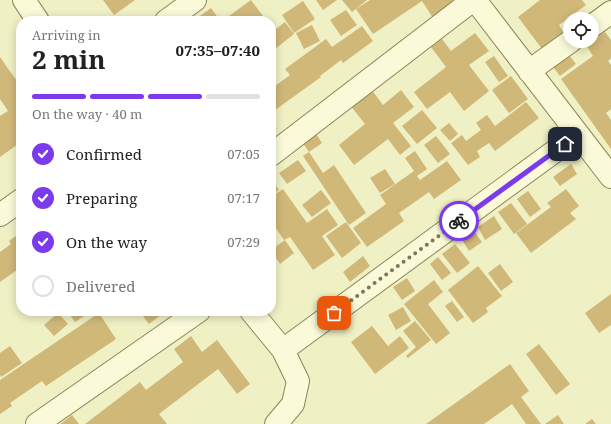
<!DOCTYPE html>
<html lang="en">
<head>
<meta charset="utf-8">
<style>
	:root { --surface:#fff; --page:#f6f6f6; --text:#222; --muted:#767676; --line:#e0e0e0; --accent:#7c3aed }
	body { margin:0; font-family:"Noto Serif",serif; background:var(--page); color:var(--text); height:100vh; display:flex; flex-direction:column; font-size:15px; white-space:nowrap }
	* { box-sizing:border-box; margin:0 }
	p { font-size:13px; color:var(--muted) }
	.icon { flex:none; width:22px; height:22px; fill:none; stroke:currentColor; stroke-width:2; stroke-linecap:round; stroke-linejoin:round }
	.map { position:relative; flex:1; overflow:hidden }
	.sheet { position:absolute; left:16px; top:16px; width:260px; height:300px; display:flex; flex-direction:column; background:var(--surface); border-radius:16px; box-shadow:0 2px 10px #0003 }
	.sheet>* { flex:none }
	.tools { position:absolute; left:563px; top:12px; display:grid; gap:8px }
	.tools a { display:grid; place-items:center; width:36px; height:36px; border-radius:50%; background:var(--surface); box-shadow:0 2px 10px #0003; font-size:20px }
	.pin { position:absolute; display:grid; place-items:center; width:34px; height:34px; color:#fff; margin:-17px; border-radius:8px; box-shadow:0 2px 6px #0006 }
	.courier { position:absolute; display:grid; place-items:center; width:40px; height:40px; margin:-20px; border:3px solid #7c3aed; border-radius:50%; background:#fff; color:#222; box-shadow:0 1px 5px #0007 }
	.headline em { font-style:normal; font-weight:700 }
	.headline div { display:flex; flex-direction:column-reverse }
	.headline { display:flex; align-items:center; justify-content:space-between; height:68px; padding:0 16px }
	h1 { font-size:26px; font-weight:700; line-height:30px }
	.bar { display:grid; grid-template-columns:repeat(4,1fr); gap:6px 4px; align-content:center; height:48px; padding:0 16px }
	.bar i { height:5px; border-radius:3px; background:var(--line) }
	.bar .selected { background:var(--accent) }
	.bar p { grid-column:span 4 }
	ol { padding:0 16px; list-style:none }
	li { display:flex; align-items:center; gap:12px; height:44px }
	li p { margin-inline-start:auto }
	li .icon { padding:4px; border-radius:50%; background:var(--accent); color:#fff; stroke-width:4 }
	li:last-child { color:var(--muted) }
	li i { width:22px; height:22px; border:2px solid var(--line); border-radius:50% }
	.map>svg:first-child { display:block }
</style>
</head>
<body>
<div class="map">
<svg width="611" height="424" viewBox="0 0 611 424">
	<rect width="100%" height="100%" fill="#f0f0c5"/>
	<path fill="#d0b879" d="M103,0H135L114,15Z
		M251,0L263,16L255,21H222Z
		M316,0H337L323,10Z
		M342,0H367L352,12Z
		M370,0H452L455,3L433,18L422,1L373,34L356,9Z
		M540,0H582L586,5L559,25L564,33L542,49L518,17Z
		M303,1L315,19L294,33L282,15Z
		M211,8L219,19L217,21H193Z
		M346,10L357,25L341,36L330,20Z
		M285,22L294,34L275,49L271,44V33Z
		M312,25L320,41L304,49L296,33Z
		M362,26L373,41L343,63L341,60L320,76L321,77L271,113V89L290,75L285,69L326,39L332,47Z
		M605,32L611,40V58L608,61L611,65V109L606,113L611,120V149L561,79L593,56L586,45Z
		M475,33L489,51L469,65L489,91L464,111L450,92L427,109L414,92L446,67L431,47L442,39L451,51Z
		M569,55L576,64L560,76L553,67Z
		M494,56L508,76L499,82L485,62Z
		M0,57L21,87V142L0,157V116L8,111L0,99Z
		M511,76L528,99L509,113L492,90Z
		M371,89L383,105L401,90L414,107L393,123L411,146L400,155L388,139L354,165L339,145L365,124L350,105Z
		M526,102L539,118L495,151L489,143L477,151L480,157L468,165L451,143L462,135L466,141L481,130L476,123L487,115L495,126Z
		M422,110L437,128L417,144L402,126Z
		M271,121L277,129L271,133Z
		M449,123L458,134L450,141L440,130Z
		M315,132L322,143L309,152L302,142Z
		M436,136L450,154L438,163L424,145Z
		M415,151L427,169L417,176L420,180L447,161L461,180L434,199L429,192L399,213L404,221L367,247L353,228L386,204L380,195L414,171L405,158Z
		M309,152L323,173L334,165L366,213L349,225L303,156Z
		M298,160L306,171L287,184L279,173Z
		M571,164L577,174L560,186L553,177Z
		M385,169L395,184L380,193L370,178Z
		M271,179L279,190L271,195Z
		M283,189L307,223L327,209L338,225L322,236L335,255L313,270L290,237L284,240L271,221V197Z
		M566,189L579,206L570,213L576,219L531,253L516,233L551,207L547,203Z
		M321,190L331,203L312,217L302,205Z
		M528,191L541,209L530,217L517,199Z
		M511,203L527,224L514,234L498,212Z
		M494,216L502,229L485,240L478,227Z
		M346,222L361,243L342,258L326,236Z
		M473,230L482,242L469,251L461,238Z
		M21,232V276L17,270L0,282V252L11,244L9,241Z
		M285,240L294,253L280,264L271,250Z
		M455,244L470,263L457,273L442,254Z
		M363,256L370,266L350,282L343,272Z
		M438,257L451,273L442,280L430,264Z
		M500,264L513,282L501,291L488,273Z
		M478,266L502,296L486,308L488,312L473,323L448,290Z
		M407,278L415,291L402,300L393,287Z
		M434,280L443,292L428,304L450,333L436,344L404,304Z
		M611,294V325L599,333L585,313Z
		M452,301L464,317L457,322L445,306Z
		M403,307L411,321L396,330L388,315Z
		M67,311H92L75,322Z
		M139,311H166L149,324Z
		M58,313L68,324L54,336L44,325Z
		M99,313L116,339L46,386L42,381L10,403L12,406L0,414V380Z
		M415,321L431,340L408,358L406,356L416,347L403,331Z
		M372,326L388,346L400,336L409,348L375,374L351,342Z
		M191,336L202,352L217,340L250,384L237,394L218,369L159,414L167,424H85L140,382L146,390L183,362L174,349Z
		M539,344L570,384L556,395L526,354Z
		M10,346L22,363L1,377L0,375V353Z
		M510,364L529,391L521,397L541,424H526L512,404L484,424H426Z
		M72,415L79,424H60Z
		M558,415L564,424H545Z
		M592,419L596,424H585Z"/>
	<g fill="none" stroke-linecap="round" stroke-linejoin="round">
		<defs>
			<path id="street" d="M24,0L38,21
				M475,0L611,177
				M166,21L195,0
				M592,26L611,12
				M529,71L571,41
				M271,155L473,0
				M0,215L21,200
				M251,311L283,350L298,381L293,404L276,424
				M283,350L577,135
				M37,424L199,311"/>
		</defs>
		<use href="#street" stroke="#8c845a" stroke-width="24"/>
		<use href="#street" stroke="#fafad9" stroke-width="22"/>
	</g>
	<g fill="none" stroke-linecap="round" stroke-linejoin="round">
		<path stroke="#7b7759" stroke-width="4" stroke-dasharray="0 7.2" d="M334,313L459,221"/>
		<path stroke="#7c3aed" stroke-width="5" d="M459,221L565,144"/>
	</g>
</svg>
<div class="tools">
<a><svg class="icon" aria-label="locate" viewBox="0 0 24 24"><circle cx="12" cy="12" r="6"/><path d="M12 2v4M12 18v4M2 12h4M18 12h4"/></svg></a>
</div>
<div class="pin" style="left:334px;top:313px;background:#ea580c"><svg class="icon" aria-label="bag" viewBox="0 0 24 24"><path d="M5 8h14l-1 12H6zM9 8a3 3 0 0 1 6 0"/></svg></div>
<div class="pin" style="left:565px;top:144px;background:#1f2937"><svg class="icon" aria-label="home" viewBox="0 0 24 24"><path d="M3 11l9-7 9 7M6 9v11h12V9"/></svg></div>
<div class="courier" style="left:459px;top:221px"><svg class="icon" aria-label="bike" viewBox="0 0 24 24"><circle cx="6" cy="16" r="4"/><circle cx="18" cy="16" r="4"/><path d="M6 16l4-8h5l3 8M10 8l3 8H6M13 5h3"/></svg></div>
<section class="sheet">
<div class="headline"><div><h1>2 min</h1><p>Arriving in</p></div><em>07:35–07:40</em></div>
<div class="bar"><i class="selected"></i><i class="selected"></i><i class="selected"></i><i></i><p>On the way · 40 m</p></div>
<ol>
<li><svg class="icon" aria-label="check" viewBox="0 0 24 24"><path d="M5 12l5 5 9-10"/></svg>Confirmed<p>07:05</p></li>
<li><svg class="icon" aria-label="check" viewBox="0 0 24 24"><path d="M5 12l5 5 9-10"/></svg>Preparing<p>07:17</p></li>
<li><svg class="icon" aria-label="check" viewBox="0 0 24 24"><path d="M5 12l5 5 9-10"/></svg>On the way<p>07:29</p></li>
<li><i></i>Delivered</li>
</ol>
</section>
</div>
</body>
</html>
